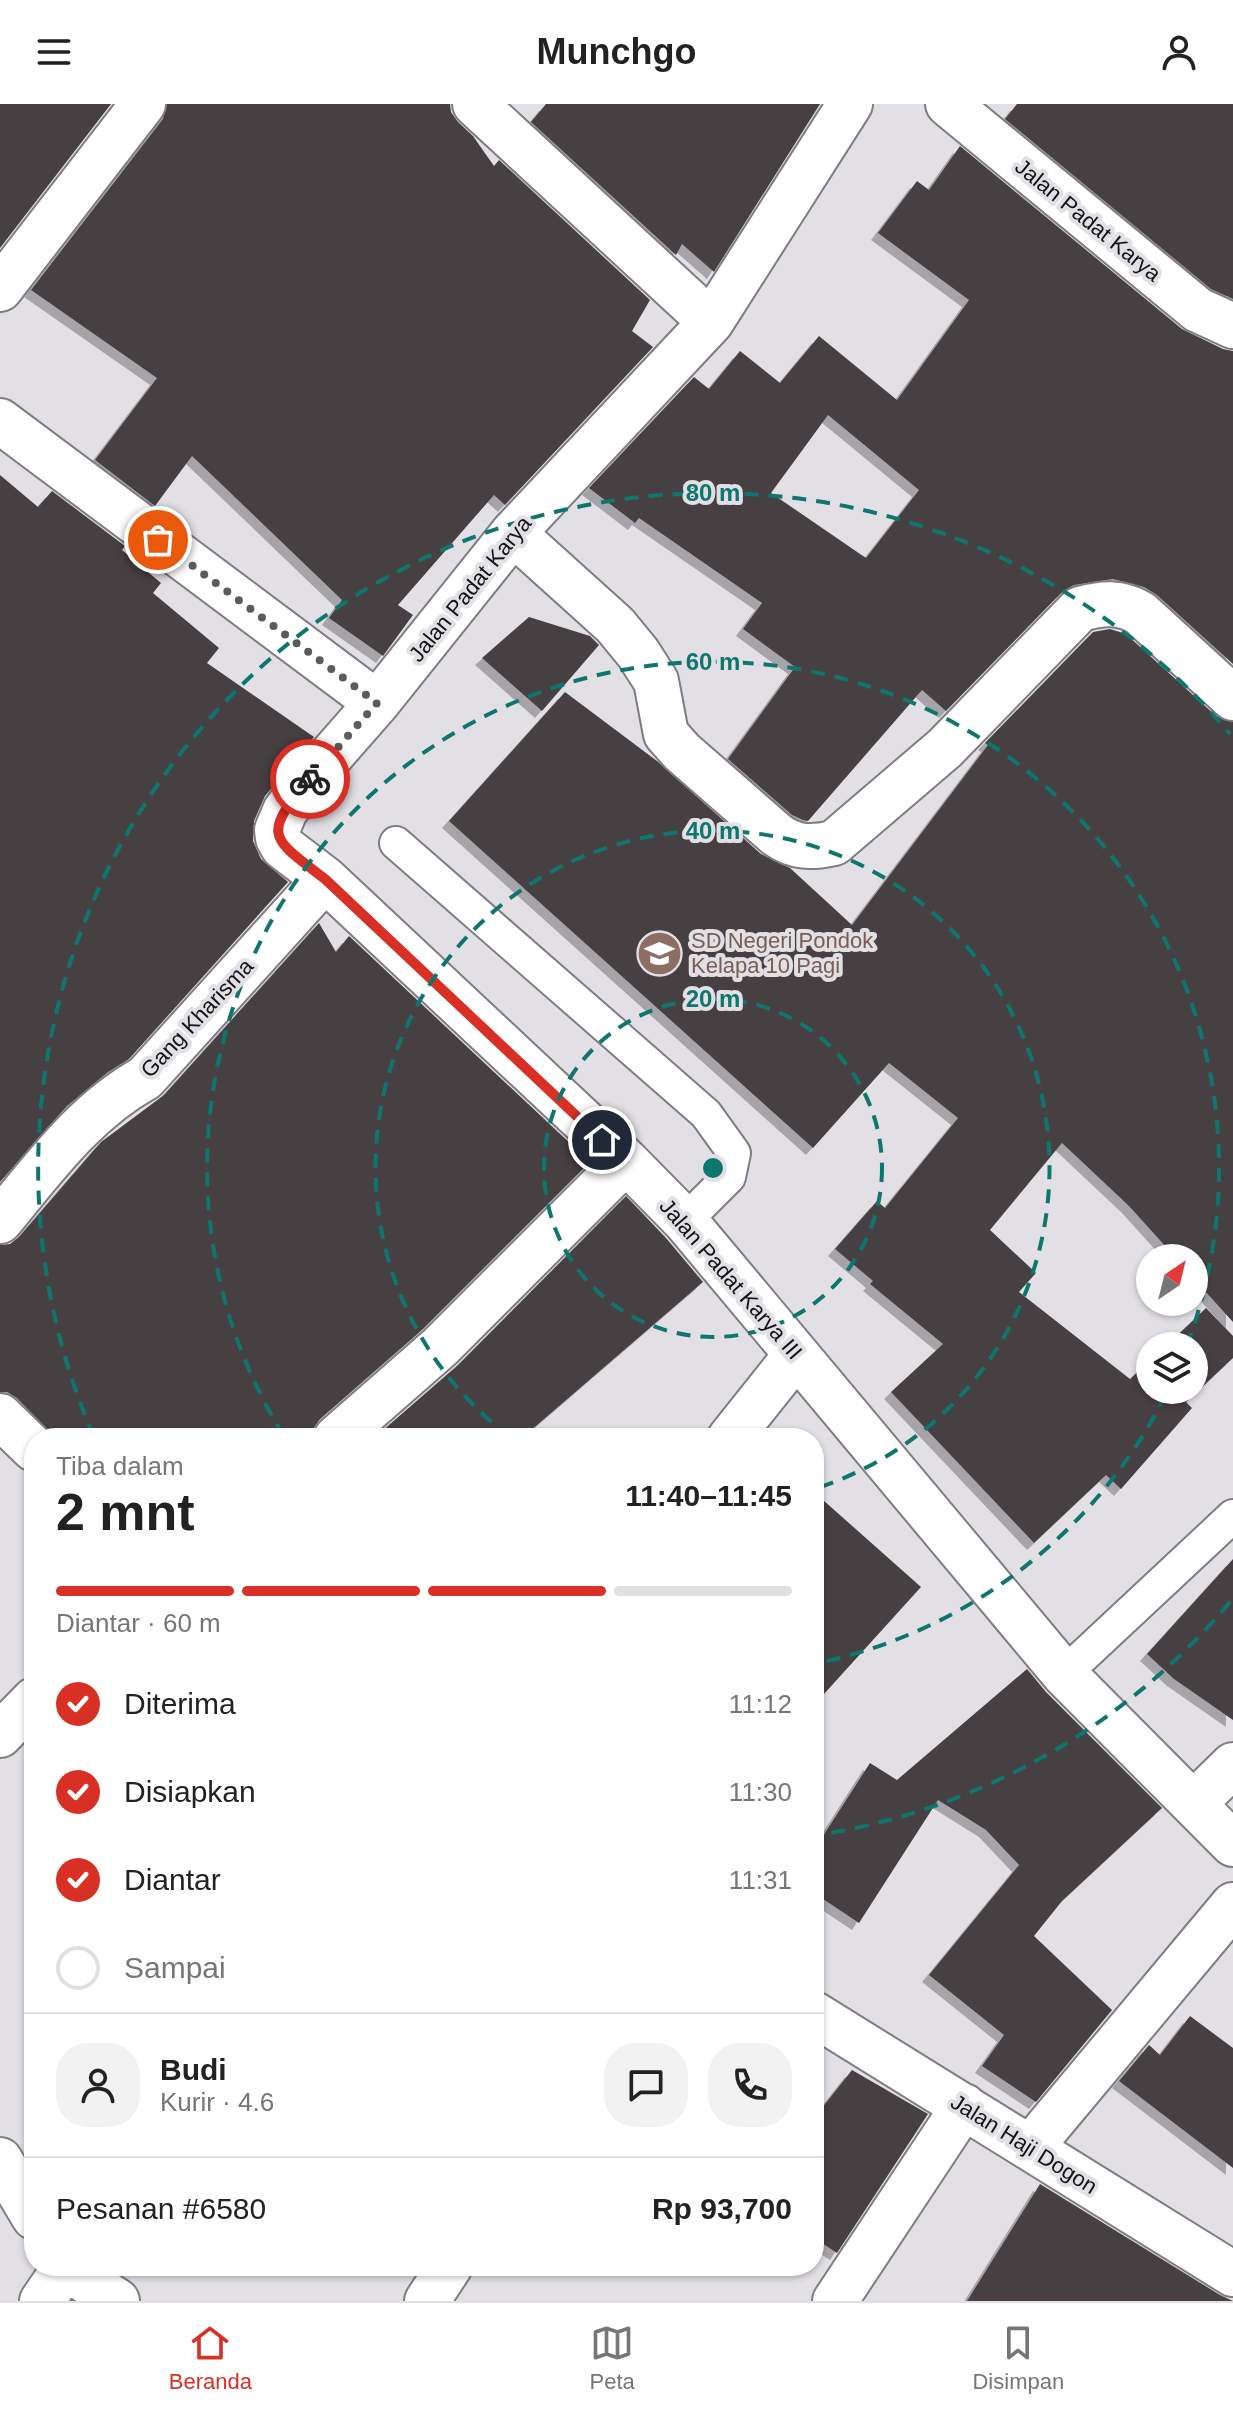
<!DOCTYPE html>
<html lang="id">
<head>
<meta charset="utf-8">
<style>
	:root { --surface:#fff; --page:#f2f2f2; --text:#222; --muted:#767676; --line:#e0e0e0; --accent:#d93025 }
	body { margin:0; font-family:Helvetica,sans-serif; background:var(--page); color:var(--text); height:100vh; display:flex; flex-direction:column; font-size:30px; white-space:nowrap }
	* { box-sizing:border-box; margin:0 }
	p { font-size:26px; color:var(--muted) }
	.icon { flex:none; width:44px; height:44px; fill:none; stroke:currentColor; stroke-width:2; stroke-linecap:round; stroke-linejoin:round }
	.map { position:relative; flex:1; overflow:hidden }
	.drawer { position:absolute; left:24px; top:1324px; width:800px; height:848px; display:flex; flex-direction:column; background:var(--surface); border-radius:32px; box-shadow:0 2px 6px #0004 }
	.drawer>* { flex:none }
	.needle { width:52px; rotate:35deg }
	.controls { position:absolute; left:1136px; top:1140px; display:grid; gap:16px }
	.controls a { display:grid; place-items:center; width:72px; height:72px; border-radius:50%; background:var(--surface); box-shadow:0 2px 6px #0004; font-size:40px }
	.pin { position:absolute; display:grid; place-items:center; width:68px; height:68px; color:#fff; margin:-34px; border:4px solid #fff; border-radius:50%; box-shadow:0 2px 8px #0007 }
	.courier { position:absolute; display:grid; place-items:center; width:80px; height:80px; margin:-40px; border:6px solid #d93025; border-radius:50%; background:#fff; color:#222; box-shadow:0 2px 10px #0007 }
	.headline em { font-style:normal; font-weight:700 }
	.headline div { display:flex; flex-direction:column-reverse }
	.headline { display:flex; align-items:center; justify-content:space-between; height:136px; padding:0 32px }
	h1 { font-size:52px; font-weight:700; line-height:60px }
	.bar { display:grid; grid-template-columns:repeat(4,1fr); gap:12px 8px; align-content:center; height:96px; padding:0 32px }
	.bar i { height:10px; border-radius:6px; background:var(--line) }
	.bar .active { background:var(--accent) }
	.bar p { grid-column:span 4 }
	.line { display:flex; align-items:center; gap:20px; padding:0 32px; border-top:2px solid var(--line) }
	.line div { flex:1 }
	.round { display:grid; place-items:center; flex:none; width:84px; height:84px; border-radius:32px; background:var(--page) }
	ol { padding:0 32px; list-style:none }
	li { display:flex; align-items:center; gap:24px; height:88px }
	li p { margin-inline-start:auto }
	li .icon { padding:8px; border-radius:50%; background:var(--accent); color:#fff; stroke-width:4 }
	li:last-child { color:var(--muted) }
	li i { width:44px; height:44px; border:4px solid var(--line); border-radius:50% }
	header { display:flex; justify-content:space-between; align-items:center; height:104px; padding:0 32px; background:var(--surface); font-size:36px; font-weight:700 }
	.menu { display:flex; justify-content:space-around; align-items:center; height:112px; border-top:2px solid var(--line); background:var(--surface); font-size:22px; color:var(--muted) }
	.menu a { display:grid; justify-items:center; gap:4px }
	.menu .active { color:var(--accent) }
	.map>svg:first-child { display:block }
</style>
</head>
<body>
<header><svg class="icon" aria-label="menu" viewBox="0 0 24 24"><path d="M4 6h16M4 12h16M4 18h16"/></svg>Munchgo<svg class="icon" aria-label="person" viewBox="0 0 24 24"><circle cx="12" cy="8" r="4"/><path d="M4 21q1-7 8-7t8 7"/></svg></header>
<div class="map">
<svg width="1233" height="2197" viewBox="0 0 1233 2197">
	<defs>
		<filter id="shadow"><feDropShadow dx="-7" dy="7" stdDeviation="0" flood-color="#0004"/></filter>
	</defs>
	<rect width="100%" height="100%" fill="#e2e0e5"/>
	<path fill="#464143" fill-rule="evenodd" filter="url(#shadow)" d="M0,0H111L0,144Z
		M167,0H450L451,8L458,18L473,32L494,62L499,56L650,196L632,227L653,243L505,401L494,391L398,501L413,511L383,552L329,514L342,496L192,352L155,402L95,356L157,274L31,186L163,15Z
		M546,0H820L714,168L682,140L676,151L531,18Z
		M1017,0H1233V195L1211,185L1005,15Z
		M960,42L1182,225L1223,245L1233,247V560L1157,491L1144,483L1113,475L1074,481L1062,488L946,607L922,586L808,717L803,716L792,711L728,655L795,563L743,525L762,499L639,414L635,419L589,384L694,273L709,285L740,247L780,279L819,232L897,296L969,196L878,129L917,77L929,86ZM828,311L919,386L866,454L771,389Z
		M0,371L38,403L52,387L125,442L122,446L161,479L153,489L219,544L207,559L314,633L265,692L254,717L253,737L261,755L288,778L129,955L108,968L67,1002L0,1078Z
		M529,513L590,532L599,541L542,607L482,554Z
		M1110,525L1126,530L1216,612L1233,618V1218L1194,1175V1154H1176L1129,1102L1062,1039L990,1126L1036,1169L1019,1188L1130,1275L1150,1256V1286H1194V1242H1166L1206,1204L1233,1232V1254L1186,1298L1192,1304L1121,1385L1106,1371L1034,1439L891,1288L943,1240L870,1180L873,1177L835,1145L877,1097L885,1104L958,1014L889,959L813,1044L449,717L565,588L657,657L761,750L790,764L852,821L988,641L985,639L1093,528Z
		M319,819L336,848L349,832L590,1058L423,1225L320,1315L313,1325L312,1334H56L17,1294L7,1288H0V1141L10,1140L19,1133L101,1038L164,991Z
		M626,1092L666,1134L703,1178L522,1334H374L458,1261Z
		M814,1388L921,1483L814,1601Z
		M1233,1455V1616L1174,1575L1147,1550Z
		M1027,1565L1046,1588L1162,1704L1062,1797L1034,1832L1112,1906L1036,1998L982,1962L1004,1931L929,1871L1019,1761L986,1726L938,1696L859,1819L814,1789V1746L870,1659L897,1676Z
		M1190,1912L1233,1944V2064L1119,1977L1149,1941L1160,1951Z
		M852,1966L928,2010L837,2149L814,2134V2014Z
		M1040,2080L1220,2191L1233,2197H967Z"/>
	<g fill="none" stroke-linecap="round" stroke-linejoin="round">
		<defs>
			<path id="service" d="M396,739L706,1010L734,1049L729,1073L685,1117
				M1064,1570L1233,1412"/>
			<path id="minor" d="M475,0L711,218
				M850,0L711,218L513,429L377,599L299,688L285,707L277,726L278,734L283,743L325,775L626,1057L685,1117L1064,1570L1233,1740
				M948,0L1198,206L1233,222
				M0,185L143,0
				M0,317L377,599
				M513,429L615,521L638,549L656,577L666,630L682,648L777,731C795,744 812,744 834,739L945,644L1080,505C1102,499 1120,497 1140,509L1233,594
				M0,1117C44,1064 84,1008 145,974L325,775
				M0,1312L34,1345
				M336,1334L440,1243L626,1057
				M730,1334L796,1251
				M0,1631L34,1596
				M1193,1700L1233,1661
				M814,1910L1233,2170
				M1030,2044L1233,1801
				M0,2056L34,2113
				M63,2162L117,2197
				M42,2197L64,2165
				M427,2197L450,2162
				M835,2197L964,2002"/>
		</defs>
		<use href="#service" stroke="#7f7d82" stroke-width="36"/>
		<use href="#minor" stroke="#7f7d82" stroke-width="48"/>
		<use href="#service" stroke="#fff" stroke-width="32"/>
		<use href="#minor" stroke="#fff" stroke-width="44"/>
	</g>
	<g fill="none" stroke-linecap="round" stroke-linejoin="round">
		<path stroke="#5b5a5d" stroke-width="8" stroke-dasharray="0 14.4" d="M158,436L377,599L310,675"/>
		<path stroke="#d93025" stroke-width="10" d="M310,675C260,732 272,734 325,775L602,1036"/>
	</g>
	<g fill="none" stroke="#0f766e" stroke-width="4" stroke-dasharray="14 10">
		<circle cx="713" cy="1064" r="169"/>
		<path d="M510 1333A337 337 0 1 1 814 1385"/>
		<path d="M1166 1290A506 506 0 0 1 818 1559M284 1332A506 506 0 1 1 1187 1241"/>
		<path d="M1230 1498A675 675 0 0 1 819 1731M94 1333A675 675 0 0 1 1230 630"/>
	</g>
	<defs>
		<symbol id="school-disc" viewBox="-11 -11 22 22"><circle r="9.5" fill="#8d6e63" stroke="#e2e0e5"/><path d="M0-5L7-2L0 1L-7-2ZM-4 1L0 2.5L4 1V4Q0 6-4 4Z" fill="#fff"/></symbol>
	</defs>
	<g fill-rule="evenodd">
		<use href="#school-disc" x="634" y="824" width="51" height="51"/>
	</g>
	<g text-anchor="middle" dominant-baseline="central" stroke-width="8" stroke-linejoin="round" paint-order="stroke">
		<g font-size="22" fill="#131214" stroke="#e2e0e5">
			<text transform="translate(1088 116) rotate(39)">Jalan Padat Karya</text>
			<text transform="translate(470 485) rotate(-51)">Jalan Padat Karya</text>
			<text transform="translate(197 914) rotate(-47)">Gang Kharisma</text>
			<text transform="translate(731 1175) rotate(49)">Jalan Padat Karya III</text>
			<text transform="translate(1024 2040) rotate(32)">Jalan Haji Dogon</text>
		</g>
		<g font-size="22" fill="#785e54" stroke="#e2e0e5" text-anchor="start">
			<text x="691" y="836">SD Negeri Pondok<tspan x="691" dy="25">Kelapa 10 Pagi</tspan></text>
		</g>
	</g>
	<circle cx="713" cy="1064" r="12" fill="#0f766e" stroke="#e2e0e5" stroke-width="4"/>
	<g font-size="24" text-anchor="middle" font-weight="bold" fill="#0f766e" stroke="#e2e0e5" stroke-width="8" stroke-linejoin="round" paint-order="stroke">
		<text x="713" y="397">80 m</text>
		<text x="713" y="566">60 m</text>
		<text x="713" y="735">40 m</text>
		<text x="713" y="903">20 m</text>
	</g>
</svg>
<div class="controls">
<a><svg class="needle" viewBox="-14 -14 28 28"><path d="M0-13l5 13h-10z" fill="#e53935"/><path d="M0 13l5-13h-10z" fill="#767676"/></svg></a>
<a><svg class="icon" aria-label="layers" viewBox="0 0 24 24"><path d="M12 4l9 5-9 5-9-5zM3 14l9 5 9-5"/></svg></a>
</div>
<div class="pin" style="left:158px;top:436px;background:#ea580c"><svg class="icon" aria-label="bag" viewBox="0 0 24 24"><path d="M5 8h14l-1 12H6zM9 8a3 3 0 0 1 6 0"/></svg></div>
<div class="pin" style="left:602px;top:1036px;background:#1f2937"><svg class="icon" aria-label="home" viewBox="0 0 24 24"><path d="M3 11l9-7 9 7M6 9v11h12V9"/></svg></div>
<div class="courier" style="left:310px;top:675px"><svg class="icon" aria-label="bike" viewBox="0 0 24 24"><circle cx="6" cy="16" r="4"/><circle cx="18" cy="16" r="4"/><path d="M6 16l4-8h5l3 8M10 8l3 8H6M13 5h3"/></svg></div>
<section class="drawer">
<div class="headline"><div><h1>2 mnt</h1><p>Tiba dalam</p></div><em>11:40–11:45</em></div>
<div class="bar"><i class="active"></i><i class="active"></i><i class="active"></i><i></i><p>Diantar · 60 m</p></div>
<ol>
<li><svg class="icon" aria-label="check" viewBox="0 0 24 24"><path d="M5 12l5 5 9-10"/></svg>Diterima<p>11:12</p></li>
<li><svg class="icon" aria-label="check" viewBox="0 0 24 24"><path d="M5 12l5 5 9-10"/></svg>Disiapkan<p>11:30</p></li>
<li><svg class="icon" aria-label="check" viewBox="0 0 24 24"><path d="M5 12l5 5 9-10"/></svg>Diantar<p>11:31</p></li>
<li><i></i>Sampai</li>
</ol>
<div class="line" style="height:144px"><a class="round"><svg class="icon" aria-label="person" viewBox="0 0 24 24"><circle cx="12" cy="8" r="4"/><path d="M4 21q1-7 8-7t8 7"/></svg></a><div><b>Budi</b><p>Kurir · 4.6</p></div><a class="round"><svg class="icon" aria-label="chat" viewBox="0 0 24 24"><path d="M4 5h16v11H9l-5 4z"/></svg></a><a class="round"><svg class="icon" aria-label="phone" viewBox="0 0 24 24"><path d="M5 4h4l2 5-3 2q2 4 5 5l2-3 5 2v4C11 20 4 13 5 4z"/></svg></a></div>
<div class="line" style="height:104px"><div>Pesanan #6580</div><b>Rp 93,700</b></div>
</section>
</div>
<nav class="menu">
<a class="active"><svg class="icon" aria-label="home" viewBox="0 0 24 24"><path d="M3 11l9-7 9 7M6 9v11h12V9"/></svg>Beranda</a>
<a><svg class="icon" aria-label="map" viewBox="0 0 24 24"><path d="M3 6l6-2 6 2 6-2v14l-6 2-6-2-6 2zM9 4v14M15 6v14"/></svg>Peta</a>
<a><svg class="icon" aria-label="saved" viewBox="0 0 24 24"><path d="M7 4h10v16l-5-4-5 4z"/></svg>Disimpan</a>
</nav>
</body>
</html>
